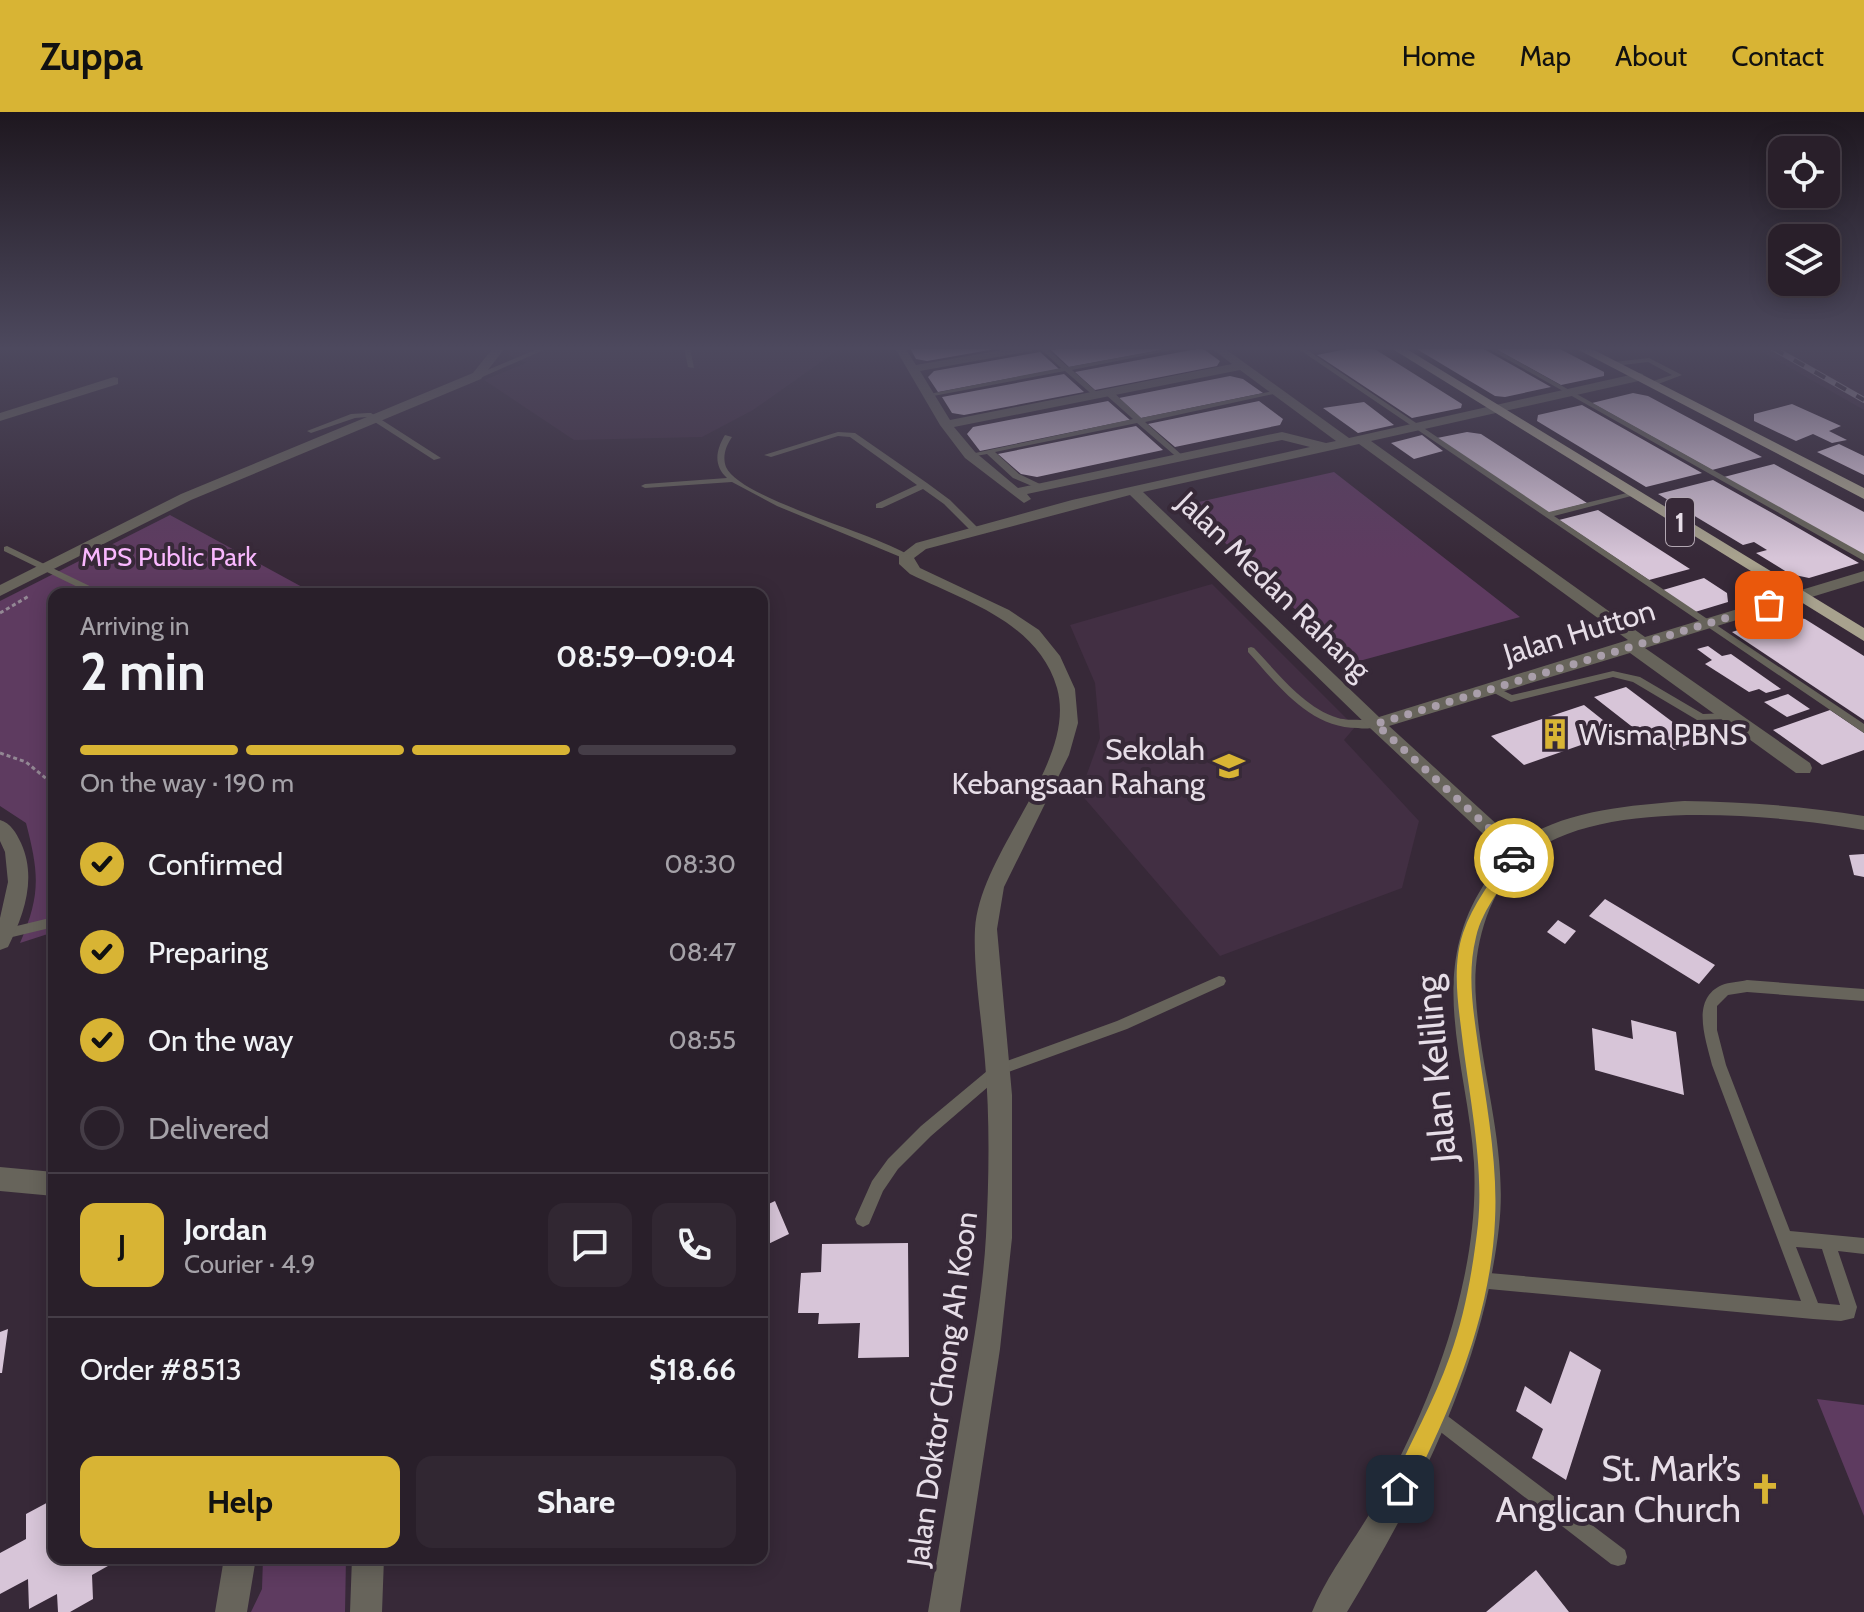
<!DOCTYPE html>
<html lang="en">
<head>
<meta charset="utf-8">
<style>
	:root { --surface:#291f2a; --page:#312732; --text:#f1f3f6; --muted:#a5a2a8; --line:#453d47; --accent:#d8b434 }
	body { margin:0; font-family:Cabin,sans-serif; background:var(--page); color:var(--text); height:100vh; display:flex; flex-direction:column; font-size:30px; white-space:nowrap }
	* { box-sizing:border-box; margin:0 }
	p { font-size:26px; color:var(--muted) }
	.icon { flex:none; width:44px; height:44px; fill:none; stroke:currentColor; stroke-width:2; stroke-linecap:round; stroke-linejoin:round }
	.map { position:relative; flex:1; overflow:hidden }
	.side { position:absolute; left:48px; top:476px; width:720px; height:976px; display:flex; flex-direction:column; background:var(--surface); border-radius:16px; box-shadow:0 4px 20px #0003,0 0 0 2px var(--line) }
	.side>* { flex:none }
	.controls { position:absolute; left:1768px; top:24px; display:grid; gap:16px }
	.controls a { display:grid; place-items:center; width:72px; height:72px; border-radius:16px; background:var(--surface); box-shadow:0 4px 20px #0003,0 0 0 2px var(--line); font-size:40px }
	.pin { position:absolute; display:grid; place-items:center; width:68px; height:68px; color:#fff; margin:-34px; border-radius:16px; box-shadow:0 4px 12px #0006 }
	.courier { position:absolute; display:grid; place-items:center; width:80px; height:80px; margin:-40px; border:6px solid #d8b434; border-radius:50%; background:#fff; color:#222; box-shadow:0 2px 10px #0007 }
	.overview em { font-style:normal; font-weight:700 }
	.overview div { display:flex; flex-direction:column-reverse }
	.overview { display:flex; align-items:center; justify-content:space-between; height:136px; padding:0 32px }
	h1 { font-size:52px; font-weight:700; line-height:60px }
	.bar { display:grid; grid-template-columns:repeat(4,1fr); gap:12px 8px; align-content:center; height:96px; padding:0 32px }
	.bar i { height:10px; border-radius:6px; background:var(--line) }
	.bar .active { background:var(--accent) }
	.bar p { grid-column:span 4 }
	.line { display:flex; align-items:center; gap:20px; padding:0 32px; border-top:2px solid var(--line) }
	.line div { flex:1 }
	.round { display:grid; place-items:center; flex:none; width:84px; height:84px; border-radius:16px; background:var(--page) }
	ol { padding:0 32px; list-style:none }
	li { display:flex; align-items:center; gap:24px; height:88px }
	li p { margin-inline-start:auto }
	li .icon { padding:8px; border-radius:50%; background:var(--accent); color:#111; stroke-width:4 }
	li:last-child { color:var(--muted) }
	li i { width:44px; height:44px; border:4px solid var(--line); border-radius:50% }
	.action { display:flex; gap:16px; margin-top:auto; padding:16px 32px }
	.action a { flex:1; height:92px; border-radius:16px; background:var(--accent); color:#111; font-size:32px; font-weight:700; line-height:92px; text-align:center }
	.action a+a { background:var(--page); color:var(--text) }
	header { display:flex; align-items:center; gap:48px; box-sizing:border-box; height:112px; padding:0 40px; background:var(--accent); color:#111 }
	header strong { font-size:38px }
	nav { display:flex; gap:44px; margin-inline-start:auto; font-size:28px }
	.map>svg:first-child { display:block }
</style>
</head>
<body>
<header>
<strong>Zuppa</strong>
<nav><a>Home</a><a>Map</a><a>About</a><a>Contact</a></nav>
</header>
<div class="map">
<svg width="1864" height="1500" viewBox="0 0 1864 1500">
	<rect width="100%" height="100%" fill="#372938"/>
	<path fill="#422f43" d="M512,236H841L753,298L702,325L574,328L484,268L526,251L506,242Z
		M1755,236H1864V298Z
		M1212,472L1355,615L1344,628L1419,709L1402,776L1220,844L1080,681L1100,626L1095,571L1070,513Z"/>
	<path fill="#5e3b60" d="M1334,360L1520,505L1352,551L1185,393Z
		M170,403L315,482H54V820L20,831C41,783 39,761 26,711L0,694V489Z
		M1817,1287L1864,1293V1404Z
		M263,1446H346L345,1500H251L262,1477Z"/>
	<path fill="#d7c5d8" d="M910,236H994L995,237L927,249L916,247Z
		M1066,236H1167V237L1069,255L1051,238Z
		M1202,236L1220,249L1217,254L1095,278L1075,260Z
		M1352,236H1373L1462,292L1461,296L1412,306L1317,243Z
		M1415,236H1482L1551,275L1505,285L1495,284Z
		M1494,236H1558L1604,260V264L1561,273Z
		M1040,240L1059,257L938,280L928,265L934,259Z
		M1064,262L1084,280L964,303L952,301L942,285Z
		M1230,264L1243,267L1263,281L1141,306L1119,286Z
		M1633,281L1648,284L1762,345L1712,358L1592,291Z
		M1108,289L1130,308L980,339L967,322L973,315Z
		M1259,289L1283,307L1280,313L1175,335L1148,312Z
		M1364,290L1394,313L1358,321L1323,296Z
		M1792,292L1841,314L1829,319L1847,328L1832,331L1813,322L1796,329L1754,309V302Z
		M1582,293L1605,306L1702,361L1646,375L1537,309L1538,303Z
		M1136,314L1163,338L1037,365L1021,362L998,342Z
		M1467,320L1481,322L1587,391L1548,401L1437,326Z
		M1422,323L1443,339L1414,347L1391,331Z
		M1839,332L1864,344V363L1817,340Z
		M1774,352L1864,400V444L1724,365Z
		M1713,368L1774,402L1859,451L1809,466L1790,462L1756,441L1767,438L1754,430L1743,433L1658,382Z
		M1598,398L1690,457L1649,468L1559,408Z
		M1704,466L1727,481L1728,490L1695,500L1663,478Z
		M1785,503L1805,507L1864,544V608L1732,520Z
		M1708,534L1722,544L1731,542L1781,577L1766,581L1759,577L1749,580L1705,552L1712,548L1697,537Z
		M1626,575L1698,629L1674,638L1652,621L1644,624L1594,585Z
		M1788,582L1810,597L1787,605L1764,590Z
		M1584,593L1618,620L1524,653L1491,624Z
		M1830,598L1864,621V638L1822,653L1773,618Z
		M1864,742V765L1854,763L1849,743Z
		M1605,787L1715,853L1699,872L1589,804Z
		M1558,808L1576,819L1565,832L1547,820Z
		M1631,908L1676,920L1684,983L1595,958L1592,916L1633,927Z
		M775,1089L789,1122L762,1135V1095Z
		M908,1131L909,1245L858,1246L860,1211L818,1212L819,1201H798L801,1161L821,1160L822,1132Z
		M8,1217L2,1261H0V1220Z
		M1570,1239L1601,1258L1566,1368L1532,1346L1543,1317L1516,1299L1525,1274L1551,1292Z
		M54,1387V1446H122L92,1463L93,1487L70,1500H58L57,1482L29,1497L28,1467L0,1482V1441L26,1427V1402Z
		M1536,1458L1569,1500H1486Z"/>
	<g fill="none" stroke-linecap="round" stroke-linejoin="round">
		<path stroke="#938894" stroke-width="3" stroke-dasharray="4 3" stroke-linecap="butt" d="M0,501L29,484
			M0,641L26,650L54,673"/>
		<path fill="#67645b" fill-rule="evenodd" d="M540,236H548L480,266L473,264Z
			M684,236H690L694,256L688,255Z
			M1040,236H1046L1068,255L1171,236H1182L1072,258L1098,281V285H1095L1065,259L928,285L924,283L1061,256Z
			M1297,236H1304L1549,400L1635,379V383L1554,404L1864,612V621Z
			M1487,236H1494L1864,442V449Z
			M1649,246L1682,263L1653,274H1650V270L1672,263L1648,250L1614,254L1610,252L1614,250Z
			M1105,278H1111L1141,306L1278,278L1282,280L1145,310L1183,344V348H1180L1137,311L995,340L1019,362L1042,373V377H1039L1013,366L987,342L970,345L966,343L1133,307L1105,282Z
			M368,301H371L441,346L434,348L367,305L355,306L311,321L307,319L351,302Z
			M838,320L855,321L927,371L950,388L980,418V422H974L944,392L923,377L882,396H876V392L917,373L850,325L838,324L771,345L764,343Z
			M725,323L732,325C726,334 722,344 726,355C740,387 878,422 910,444L906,447L903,446L777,394L732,370L645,376L641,374L645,372L727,366C713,353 716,338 725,323Z
			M7,434L102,480L104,482H92L4,439V435Z
			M1251,535L1254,536C1278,561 1303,595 1338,606C1351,610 1371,605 1381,612C1375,617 1366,617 1358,616C1309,616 1278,573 1248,540V536Z
			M1613,559L1640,565L1703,602L1729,601L1734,604L1729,607L1697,608L1633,570L1613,565L1511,590L1485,576L1486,574H1494L1512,583Z
			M54,805V815L4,827L0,826V818Z
			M1219,864L1224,865L1226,869L1224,873L1127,917L1003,962L931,1024L898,1057L883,1079L869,1112L863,1115L857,1112L855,1107L872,1069L888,1047L921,1014L993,954L1117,909Z
			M1747,868L1864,877V889L1747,880L1728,883L1717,894V918L1726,953L1790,1119L1864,1126V1142L1838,1139L1857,1195L1854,1206L1841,1209L1813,1207L1478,1176L1472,1174L1470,1168L1472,1162L1478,1160L1801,1189L1712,953C1706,928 1690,887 1722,873C1729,870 1739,870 1747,868ZM1796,1135L1822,1137L1840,1193L1818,1191Z
			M1435,1296L1441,1299L1625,1438L1627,1445L1625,1452L1618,1454L1611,1452L1429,1311L1426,1305L1429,1299Z"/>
		<path fill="#67645b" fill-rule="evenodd" d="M493,236H505L481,267L191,388L0,484V473L181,382L473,261Z
			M895,236H905L916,253L1014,236H1036L1031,239L920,259L950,308L1232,252L1211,236H1224L1349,326L1639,261L1643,262V268L1371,329L1645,525L1864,459V469L1645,536L1810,651L1812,656L1810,661H1796L1630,541L1389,614L1524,737L1527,742L1524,747H1510L1370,616L1130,383L926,437L914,446L920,456L1009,498L1039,518L1060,544L1075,577L1078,611L1069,643L1004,775L997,817L1012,983V1126L1000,1237L960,1500H928C940,1429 952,1357 964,1286C973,1233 983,1178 986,1124C989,1067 990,1007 985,949C982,910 973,855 975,817C980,738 1078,651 1057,576C1038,510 965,489 910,462L899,452V444L916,431L1072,388L1310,335L1282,328L1027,382L1031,387L1024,391L965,346L940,313ZM1240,258L1336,329L1326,331L1282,320L1018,376L975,340L954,315ZM1359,332L1628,528L1379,605L1143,380Z
			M114,265L118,266V272L0,309V301Z
			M224,1446H256L247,1500H215Z"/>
		<path fill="#67645b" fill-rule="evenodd" d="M1684,689C1745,690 1804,694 1864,704V718C1777,703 1593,683 1523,748C1486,782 1472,839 1476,887C1481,963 1508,1038 1499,1115C1483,1255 1419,1381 1347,1500H1312C1326,1465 1351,1433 1370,1401C1412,1328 1447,1249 1464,1166C1472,1128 1476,1090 1474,1051C1468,954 1426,864 1483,774C1491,761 1499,744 1511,735C1560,698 1626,694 1684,689Z
			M0,708C11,711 16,721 21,731C37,766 24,803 8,835L0,838V806L8,770L5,740L0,729Z
			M0,1055L54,1060V1084L0,1079Z
			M352,1446H384L382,1500H350Z"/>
		<path fill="#a8a28e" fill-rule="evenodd" d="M1391,236H1405L1864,516V529Z
			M1575,236H1590L1864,376V387Z"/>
		<defs>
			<path id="rail" d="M1773,236L1864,288"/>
		</defs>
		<use href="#rail" stroke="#a196a2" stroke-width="6"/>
		<use href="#rail" stroke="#372938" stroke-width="4" stroke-dasharray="12" stroke-linecap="butt"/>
	</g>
	<linearGradient id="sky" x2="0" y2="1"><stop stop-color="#1e171f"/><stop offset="0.53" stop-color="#4d495e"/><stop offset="1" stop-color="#4d495e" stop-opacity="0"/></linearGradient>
	<rect width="1864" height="446" fill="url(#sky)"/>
	<path fill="#d8b434" d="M1514,741L1520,746C1505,772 1483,795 1476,825C1467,861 1473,897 1478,933C1486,991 1498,1050 1495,1108C1491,1205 1450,1300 1407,1384L1400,1387L1393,1384L1390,1377C1409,1332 1434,1290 1450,1244C1465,1203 1473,1156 1478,1112C1484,1053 1469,983 1462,924C1458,891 1452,854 1463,821C1473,792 1492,768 1509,742Z"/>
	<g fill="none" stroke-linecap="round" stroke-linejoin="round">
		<path stroke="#a99eaa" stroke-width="8" stroke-dasharray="0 14.4" d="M1514,746L1517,742L1376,612L1769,493"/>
	</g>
	<defs>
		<symbol id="building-bare" viewBox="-9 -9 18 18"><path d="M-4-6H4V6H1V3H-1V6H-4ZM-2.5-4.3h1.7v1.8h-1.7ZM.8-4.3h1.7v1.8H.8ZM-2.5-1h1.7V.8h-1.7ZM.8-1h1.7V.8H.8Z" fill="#d8b434" stroke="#372938" stroke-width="2.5" paint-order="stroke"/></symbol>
		<symbol id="school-bare" viewBox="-9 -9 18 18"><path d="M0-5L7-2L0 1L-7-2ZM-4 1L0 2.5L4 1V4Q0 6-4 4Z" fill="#d8b434" stroke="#372938" stroke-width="2.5" paint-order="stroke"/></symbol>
		<symbol id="church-bare" viewBox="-9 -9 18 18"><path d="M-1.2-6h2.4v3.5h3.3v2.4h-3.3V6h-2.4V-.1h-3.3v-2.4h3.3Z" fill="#d8b434" stroke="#372938" stroke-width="2.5" paint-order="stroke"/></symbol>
	</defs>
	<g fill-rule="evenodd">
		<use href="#building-bare" x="1533" y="600" width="44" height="44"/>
		<use href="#school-bare" x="1207" y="632" width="44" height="44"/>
		<use href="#church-bare" x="1743" y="1355" width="44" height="44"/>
	</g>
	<g text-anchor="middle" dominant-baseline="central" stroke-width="8" stroke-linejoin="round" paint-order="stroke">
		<g font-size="26" fill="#f9b7fe" stroke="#372938">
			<text x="169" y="445">MPS Public Park</text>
		</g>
		<rect fill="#372938" stroke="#b2a7b2" stroke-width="2" x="1666" y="386" width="28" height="48" rx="6"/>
		<g font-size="28" font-weight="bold" fill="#e6dde7">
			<text x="1680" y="410">1</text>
		</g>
		<g font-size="30" fill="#e6dde7" stroke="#372938">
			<text transform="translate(1274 474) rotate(44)">Jalan Medan Rahang</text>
			<text transform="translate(1579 520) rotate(-17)">Jalan Hutton</text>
			<text transform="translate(942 1277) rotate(-82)">Jalan Doktor Chong Ah Koon</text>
		</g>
		<g font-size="30" fill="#e6dde7" stroke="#372938" text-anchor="start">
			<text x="1579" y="622">Wisma PBNS</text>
			<text x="1205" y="637" text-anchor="end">Sekolah<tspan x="1205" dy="34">Kebangsaan Rahang</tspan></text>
		</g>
		<g font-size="36" fill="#e6dde7" stroke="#372938">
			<text transform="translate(1435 957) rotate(-95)">Jalan Keliling</text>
		</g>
		<g font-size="36" fill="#e6dde7" stroke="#372938" text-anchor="end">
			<text x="1741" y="1356">St. Mark’s<tspan x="1741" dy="41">Anglican Church</tspan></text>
		</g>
	</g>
</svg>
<div class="controls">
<a><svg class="icon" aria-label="locate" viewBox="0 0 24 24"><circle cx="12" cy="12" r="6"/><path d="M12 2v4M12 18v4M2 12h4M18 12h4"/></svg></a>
<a><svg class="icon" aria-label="layers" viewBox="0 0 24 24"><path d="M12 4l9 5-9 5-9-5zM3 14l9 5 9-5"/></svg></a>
</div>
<div class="pin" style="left:1769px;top:493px;background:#ea580c"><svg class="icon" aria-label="bag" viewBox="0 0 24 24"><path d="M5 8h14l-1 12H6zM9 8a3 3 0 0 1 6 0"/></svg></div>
<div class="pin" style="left:1400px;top:1377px;background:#1f2937"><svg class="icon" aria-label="home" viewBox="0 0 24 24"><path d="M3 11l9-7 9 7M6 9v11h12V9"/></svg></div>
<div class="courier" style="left:1514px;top:746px"><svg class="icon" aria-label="car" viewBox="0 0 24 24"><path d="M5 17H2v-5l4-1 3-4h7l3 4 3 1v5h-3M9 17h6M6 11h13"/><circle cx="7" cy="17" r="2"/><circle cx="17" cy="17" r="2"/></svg></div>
<section class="side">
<div class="overview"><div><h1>2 min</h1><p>Arriving in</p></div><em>08:59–09:04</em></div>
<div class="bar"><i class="active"></i><i class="active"></i><i class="active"></i><i></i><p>On the way · 190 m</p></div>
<ol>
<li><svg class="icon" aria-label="check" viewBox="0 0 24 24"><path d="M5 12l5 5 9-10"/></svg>Confirmed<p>08:30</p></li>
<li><svg class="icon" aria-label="check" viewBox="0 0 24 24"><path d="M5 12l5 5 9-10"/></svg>Preparing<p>08:47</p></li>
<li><svg class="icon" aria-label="check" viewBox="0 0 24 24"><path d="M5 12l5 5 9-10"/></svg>On the way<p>08:55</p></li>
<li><i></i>Delivered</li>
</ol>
<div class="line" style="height:144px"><b class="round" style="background:var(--accent);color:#111">J</b><div><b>Jordan</b><p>Courier · 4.9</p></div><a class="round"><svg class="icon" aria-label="chat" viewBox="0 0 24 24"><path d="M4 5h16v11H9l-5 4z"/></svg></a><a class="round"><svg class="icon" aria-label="phone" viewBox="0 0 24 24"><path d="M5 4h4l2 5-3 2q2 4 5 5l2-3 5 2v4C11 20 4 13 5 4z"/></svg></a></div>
<div class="line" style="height:104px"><div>Order #8513</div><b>$18.66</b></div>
<div class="action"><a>Help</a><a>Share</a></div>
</section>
</div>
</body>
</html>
